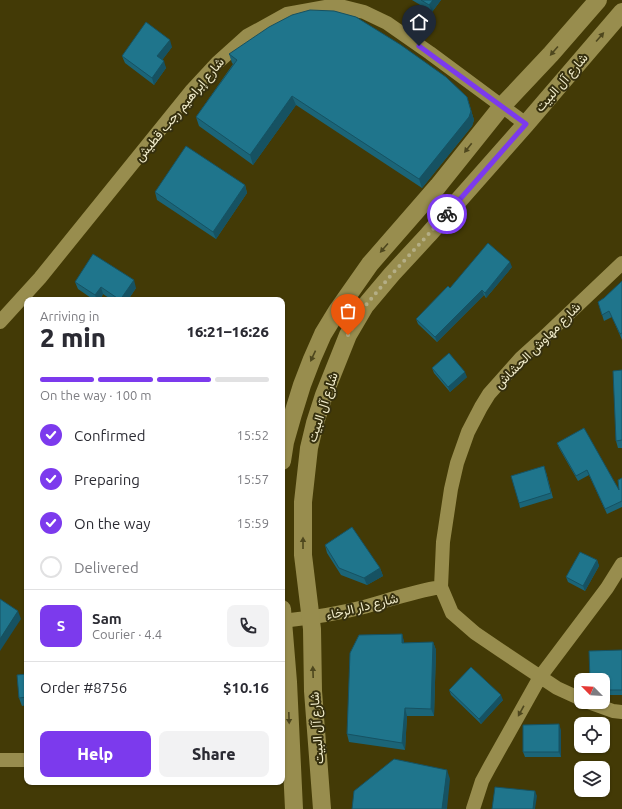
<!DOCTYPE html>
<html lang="en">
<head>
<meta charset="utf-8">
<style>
	:root { --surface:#fff; --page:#f2f2f3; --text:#2b2b33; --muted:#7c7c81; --line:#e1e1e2; --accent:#7c3aed }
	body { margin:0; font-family:Ubuntu,Vazirmatn,sans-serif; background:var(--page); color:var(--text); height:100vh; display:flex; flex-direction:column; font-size:15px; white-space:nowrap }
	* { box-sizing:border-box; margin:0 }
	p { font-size:13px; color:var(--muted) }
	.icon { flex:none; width:22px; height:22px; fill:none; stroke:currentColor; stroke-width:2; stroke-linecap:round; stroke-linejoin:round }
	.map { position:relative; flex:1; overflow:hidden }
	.drawer { position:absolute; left:24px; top:297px; width:261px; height:488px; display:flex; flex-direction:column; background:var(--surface); border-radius:8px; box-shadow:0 1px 3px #0004 }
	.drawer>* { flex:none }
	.needle { width:26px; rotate:294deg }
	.tools { position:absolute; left:574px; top:673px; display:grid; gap:8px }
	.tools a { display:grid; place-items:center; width:36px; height:36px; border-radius:8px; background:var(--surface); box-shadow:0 1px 3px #0004; font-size:20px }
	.pin { position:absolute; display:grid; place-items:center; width:34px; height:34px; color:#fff; margin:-41px -17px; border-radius:50% 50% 50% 0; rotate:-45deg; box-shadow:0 0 4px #0007 }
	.pin .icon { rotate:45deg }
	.courier { position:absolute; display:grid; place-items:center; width:40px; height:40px; margin:-20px; border:3px solid #7c3aed; border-radius:50%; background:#fff; color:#222; box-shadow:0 1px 5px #0007 }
	.summary em { font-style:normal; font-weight:800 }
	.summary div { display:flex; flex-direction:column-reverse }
	.summary { display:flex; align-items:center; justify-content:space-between; height:68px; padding:0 16px }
	h1 { font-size:26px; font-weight:800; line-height:30px }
	.bar { display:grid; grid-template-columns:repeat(4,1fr); gap:6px 4px; align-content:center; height:48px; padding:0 16px }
	.bar i { height:5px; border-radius:3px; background:var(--line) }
	.bar .active { background:var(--accent) }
	.bar p { grid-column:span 4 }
	.line { display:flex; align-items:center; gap:10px; padding:0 16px; border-top:1px solid var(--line) }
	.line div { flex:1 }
	.round { display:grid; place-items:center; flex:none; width:42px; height:42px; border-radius:8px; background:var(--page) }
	ol { padding:0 16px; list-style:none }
	li { display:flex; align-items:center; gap:12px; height:44px }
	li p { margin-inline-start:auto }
	li .icon { padding:4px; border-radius:50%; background:var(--accent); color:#fff; stroke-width:4 }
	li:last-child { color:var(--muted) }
	li i { width:22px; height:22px; border:2px solid var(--line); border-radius:50% }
	.button { display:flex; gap:8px; margin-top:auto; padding:8px 16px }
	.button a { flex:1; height:46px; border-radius:8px; background:var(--accent); color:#fff; font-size:16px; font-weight:800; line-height:46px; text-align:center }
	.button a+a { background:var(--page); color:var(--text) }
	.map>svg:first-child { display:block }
</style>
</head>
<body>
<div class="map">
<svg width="622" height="809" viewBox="0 0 622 809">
	<rect width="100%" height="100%" fill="#433a06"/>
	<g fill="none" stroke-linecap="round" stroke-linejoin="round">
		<path stroke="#988d4e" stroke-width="14" d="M0,322L40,278L192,90L217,63L247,36L287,14L336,5L364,12L387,23L430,53L526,124
			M282,621C310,618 337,614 364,607C389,600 415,591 441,587
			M581,699L557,688L500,650L475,633L452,613L441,587L443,542L451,489L457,463L468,432L481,407L489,394L521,358L542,339L622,263
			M588,702L613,711L622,712
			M0,760H27
			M473,809L482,781L489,768L540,677L607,588L622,564"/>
		<path stroke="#988d4e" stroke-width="18" d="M282,461L285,442L293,414L302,385L312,359L323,334L337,311L370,264L438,186L502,106L551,54L598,0
			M282,609L288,682L294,809
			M322,809L313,691L312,629L303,555V502L309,448L315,423L324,395L348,335L365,306L392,274L428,235L526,124L622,12"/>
	</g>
	<path fill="#1b6578" d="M412,0H441L432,12Z
		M172,47L162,60L166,68L154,85L125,63L122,56Z
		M229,54L467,97L474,120L472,126L422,188L296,105L253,165L199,126L196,117L233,64L232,63Z
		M245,185L247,193L216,239L157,200L155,192Z
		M512,267L486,298L484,295L437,342L418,324L416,319L450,288Z
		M622,281V340L612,317L604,321L598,302L604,298Z
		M75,282L136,288L128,300H112L103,294L100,300H94L78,289Z
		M432,368L467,377L450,392L434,373Z
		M622,370V448H618L616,441Z
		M557,443L619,490L622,478V507L607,514L589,475L578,481L559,448Z
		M546,472L553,498L520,508L519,503Z
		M325,545L380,568L383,576L367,585L341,575L327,553Z
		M597,560L599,566L585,591L568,582L566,577Z
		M402,634L404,643L433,642L436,650L434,716H407L405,750L349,742L347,734Z
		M622,650V695H603V680Z
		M27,674V705L22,706L19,698Z
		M449,690L503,700L481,724L451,695Z
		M561,730V757H525L523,752Z"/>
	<path fill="#165262" d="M433,0H441L432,12L429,5Z
		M170,40L172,47L160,63L157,56Z
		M164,61L166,68L154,85L152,78Z
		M292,96L296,105L253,165L250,155Z
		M467,97L474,120L472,126L422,188L419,179Z
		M245,185L247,193L216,239L213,232Z
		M510,262L512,267L486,298L485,293Z
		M134,280L136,288L128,300H120Z
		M101,287L103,294L100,300H97L95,295Z
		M482,290L484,295L437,342L435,337Z
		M465,372L467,377L450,392L448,387Z
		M597,560L599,566L585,591L583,586Z
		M380,568L383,576L367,585L364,578Z
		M18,611L21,619L0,651V639Z
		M402,634L404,641V650L402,643Z
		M433,642L436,650L434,716L431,709Z
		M501,695L503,700L481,724L479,719Z
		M405,708L407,716L405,750L402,743Z
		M559,724L561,730V757L559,752Z
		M447,770L450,779L447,809H442Z
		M535,791L537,796L535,809H533Z"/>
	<path fill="#1f758c" stroke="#165262" d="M421,0H433L429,5Z
		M310,10L334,11L356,17L401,45L446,77L467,97L471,111L469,117L419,179L292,96L250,155L196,117L237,60L229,54L269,27L292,15Z
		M146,22L170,40L157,56L164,61L152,78L122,56Z
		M186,146L245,185L213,232L155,192Z
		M488,243L510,262L485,293L482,290L435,337L416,319L448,286L450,288Z
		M93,254L134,280L120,300L101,287L95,295L75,282Z
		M622,281V333L620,334L609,311L602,315L598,302L604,298Z
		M449,353L465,372L448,387L432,368Z
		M622,370V440L616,441L613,371Z
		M584,428L619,490L618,480L622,478V501L605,509L587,470L576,476L557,443Z
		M544,466L551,493L519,503L511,476Z
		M352,527L380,568L364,578L339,568L325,545Z
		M580,552L597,560L583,586L566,577Z
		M0,599L18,611L0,639Z
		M402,634V643L433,642L431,709L405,708L402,743L347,734L350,653L359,635Z
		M622,650V690H603V680H590L589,651Z
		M471,667L501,695L479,719L449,690Z
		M27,674V697L19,698L17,675Z
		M559,724V752H523V725Z
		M394,759L447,770L442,809H352L354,791Z
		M495,787L535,791L533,809H492Z"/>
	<defs><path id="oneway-solid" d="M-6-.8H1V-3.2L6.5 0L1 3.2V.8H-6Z"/></defs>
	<g fill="#4e471e">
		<use href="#oneway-solid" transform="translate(600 37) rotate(-49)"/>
		<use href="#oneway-solid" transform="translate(554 51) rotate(131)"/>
		<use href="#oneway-solid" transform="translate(468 148) rotate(128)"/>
		<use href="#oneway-solid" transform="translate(384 248) rotate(131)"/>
		<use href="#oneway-solid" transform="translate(313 356) rotate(115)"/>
		<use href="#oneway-solid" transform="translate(303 543) rotate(-90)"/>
		<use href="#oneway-solid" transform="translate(313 672) rotate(-92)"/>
		<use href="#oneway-solid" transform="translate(521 711) rotate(119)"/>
		<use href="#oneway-solid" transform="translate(289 718) rotate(88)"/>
	</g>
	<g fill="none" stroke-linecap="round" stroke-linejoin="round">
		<path stroke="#b4ae86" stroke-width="4" stroke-dasharray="0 7.2" d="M348,335L365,306L392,274L447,214"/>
		<path stroke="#7c3aed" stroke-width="5" d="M419,46L526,124L447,214"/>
	</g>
	<g text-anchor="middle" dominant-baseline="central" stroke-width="4" stroke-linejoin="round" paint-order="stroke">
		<g font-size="13" fill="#f1eccb" stroke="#36300e">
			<text transform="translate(561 82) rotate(-49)">شارع آل البيت</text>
			<text transform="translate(179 109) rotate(-50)">شارع إبراهيم رجب قطيش</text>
			<text transform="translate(537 345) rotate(-45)">شارع مهاوش الحشاش</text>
			<text transform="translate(322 407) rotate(-72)">شارع آل البيت</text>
			<text transform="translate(362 606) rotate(-14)">شارع دار الرخاء</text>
			<text transform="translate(316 728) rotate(-94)">شارع آل البيت</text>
		</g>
	</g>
</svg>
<div class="tools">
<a><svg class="needle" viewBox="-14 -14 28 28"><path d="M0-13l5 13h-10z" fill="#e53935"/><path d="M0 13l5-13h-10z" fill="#7c7c81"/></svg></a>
<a><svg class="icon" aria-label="locate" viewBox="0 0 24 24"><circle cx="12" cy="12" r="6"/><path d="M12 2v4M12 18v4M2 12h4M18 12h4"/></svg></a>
<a><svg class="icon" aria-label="layers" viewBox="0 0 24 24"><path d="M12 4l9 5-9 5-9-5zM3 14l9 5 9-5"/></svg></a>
</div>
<div class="pin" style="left:348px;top:335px;background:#ea580c"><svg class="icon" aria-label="bag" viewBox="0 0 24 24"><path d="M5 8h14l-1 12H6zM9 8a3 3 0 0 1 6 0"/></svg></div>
<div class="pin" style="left:419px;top:46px;background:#1f2937"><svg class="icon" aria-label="home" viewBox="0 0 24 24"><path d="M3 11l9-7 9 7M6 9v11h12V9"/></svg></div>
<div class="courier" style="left:447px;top:214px"><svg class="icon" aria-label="bike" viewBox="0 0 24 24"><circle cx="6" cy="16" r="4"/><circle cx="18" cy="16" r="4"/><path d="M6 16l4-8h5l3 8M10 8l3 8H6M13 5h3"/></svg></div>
<section class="drawer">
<div class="summary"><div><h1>2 min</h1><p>Arriving in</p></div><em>16:21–16:26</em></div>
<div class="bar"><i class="active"></i><i class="active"></i><i class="active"></i><i></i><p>On the way · 100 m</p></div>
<ol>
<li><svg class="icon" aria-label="check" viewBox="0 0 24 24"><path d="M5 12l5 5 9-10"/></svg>Confirmed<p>15:52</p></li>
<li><svg class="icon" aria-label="check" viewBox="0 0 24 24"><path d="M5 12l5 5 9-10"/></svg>Preparing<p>15:57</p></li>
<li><svg class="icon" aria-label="check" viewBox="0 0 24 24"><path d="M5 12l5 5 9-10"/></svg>On the way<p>15:59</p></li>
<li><i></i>Delivered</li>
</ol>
<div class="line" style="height:72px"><b class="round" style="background:var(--accent);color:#fff">S</b><div><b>Sam</b><p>Courier · 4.4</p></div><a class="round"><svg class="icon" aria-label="phone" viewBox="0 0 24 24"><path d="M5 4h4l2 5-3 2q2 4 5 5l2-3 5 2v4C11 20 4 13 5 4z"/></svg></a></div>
<div class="line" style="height:52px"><div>Order #8756</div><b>$10.16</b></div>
<div class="button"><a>Help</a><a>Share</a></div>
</section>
</div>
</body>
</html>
